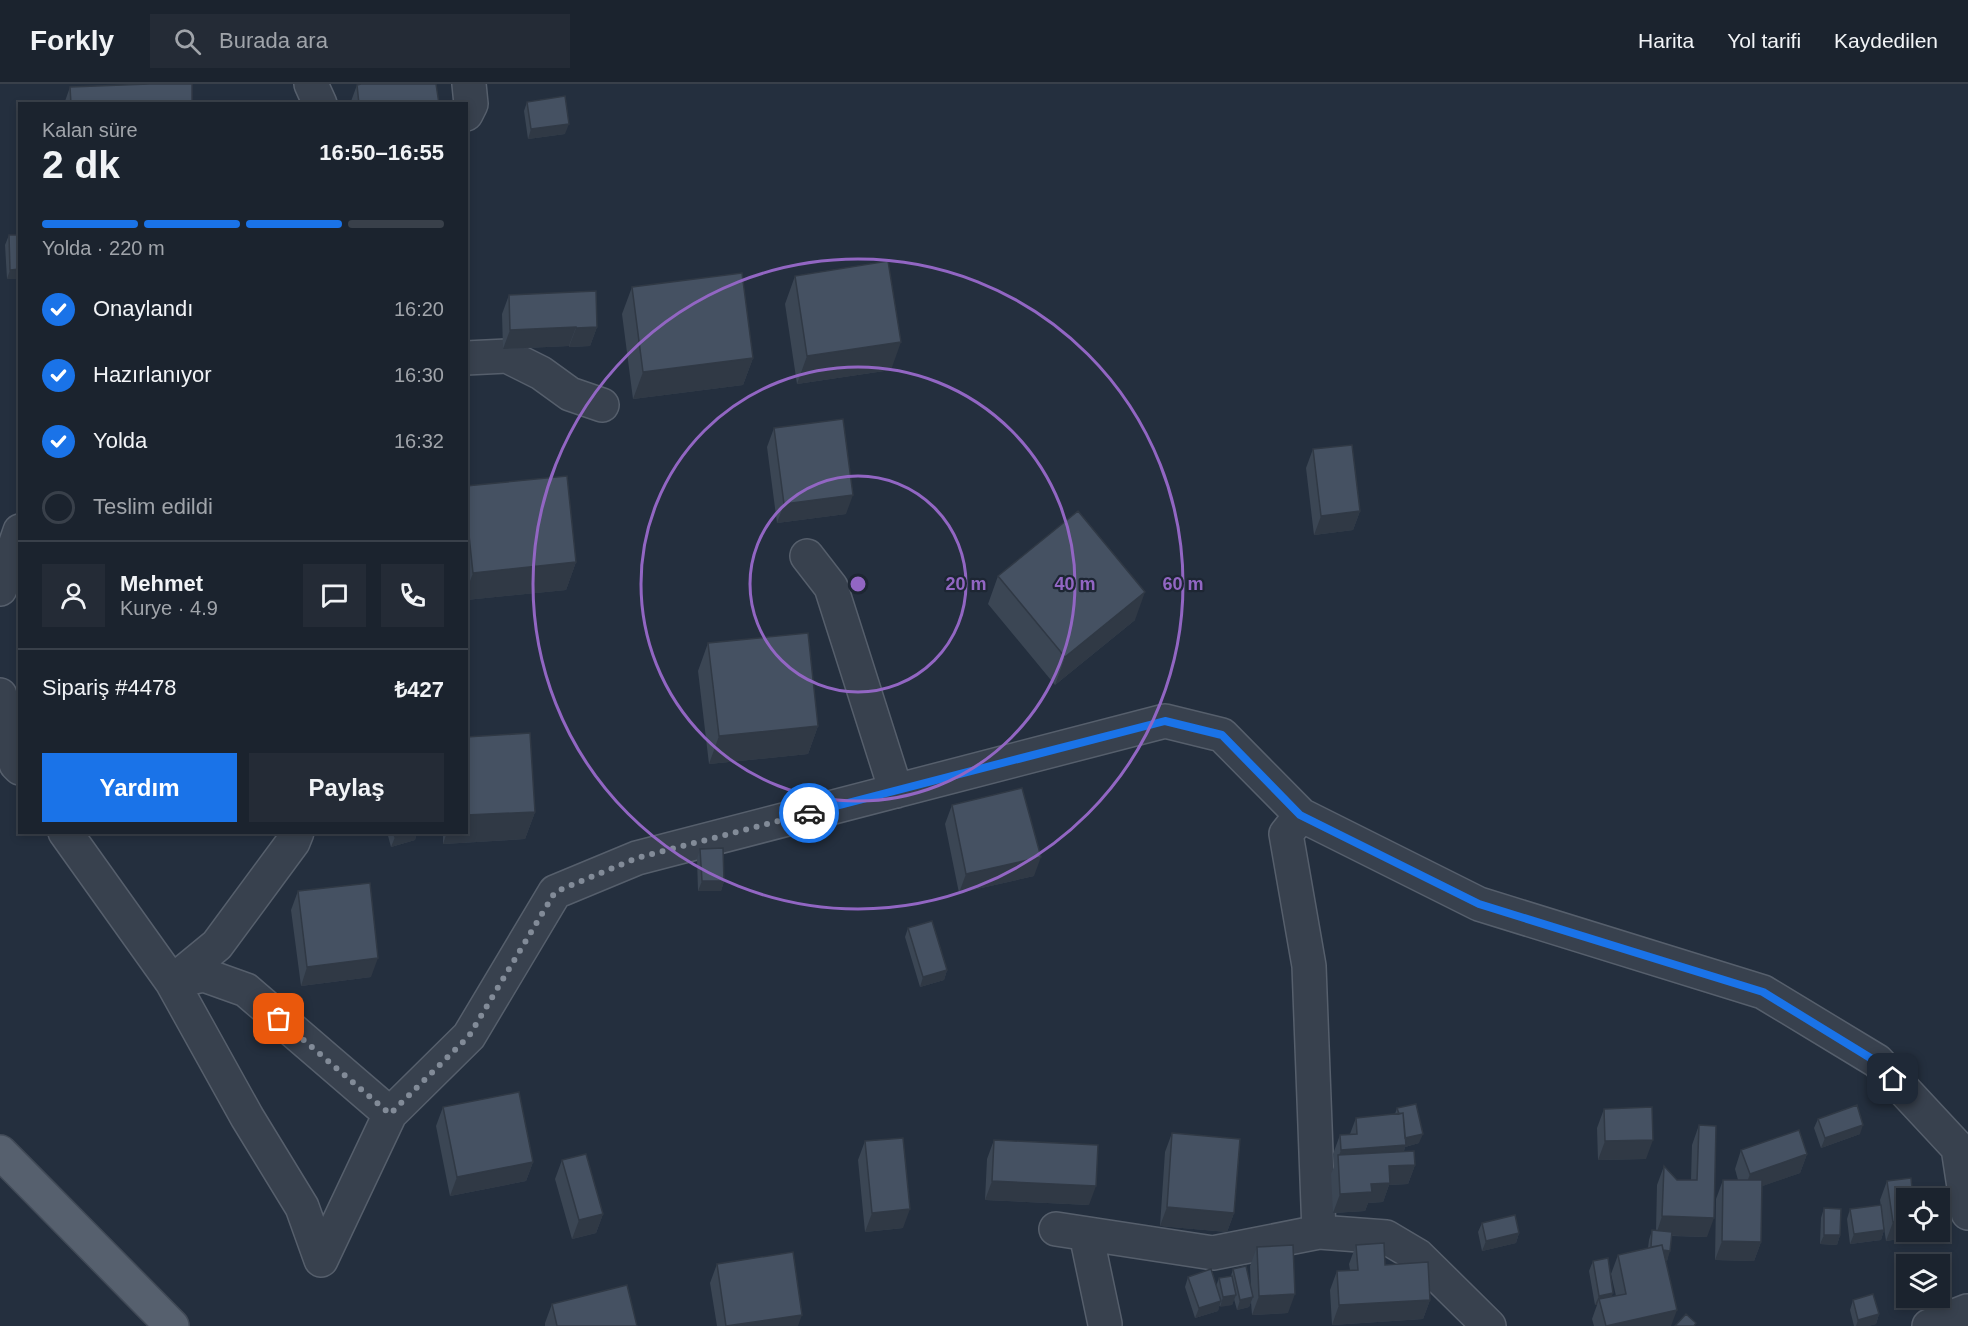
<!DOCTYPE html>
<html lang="tr">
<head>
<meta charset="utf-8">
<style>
	:root { --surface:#1b232e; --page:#242b36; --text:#f1f3f6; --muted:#a0a4aa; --line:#39404a; --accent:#1a73e8 }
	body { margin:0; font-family:Arial,sans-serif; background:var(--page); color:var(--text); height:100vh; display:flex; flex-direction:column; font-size:22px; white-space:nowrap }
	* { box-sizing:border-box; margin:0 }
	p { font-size:20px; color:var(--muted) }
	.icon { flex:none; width:33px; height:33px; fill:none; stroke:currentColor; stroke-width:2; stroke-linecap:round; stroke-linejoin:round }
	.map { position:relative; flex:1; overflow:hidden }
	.panel { position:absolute; left:18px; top:18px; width:450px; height:732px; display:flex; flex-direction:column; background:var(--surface); border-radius:0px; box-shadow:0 3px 9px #0003,0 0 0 2px var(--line) }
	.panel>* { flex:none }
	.fabs { position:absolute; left:1896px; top:1104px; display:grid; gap:12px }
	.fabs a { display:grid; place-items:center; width:54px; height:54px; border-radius:0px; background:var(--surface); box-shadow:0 3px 9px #0003,0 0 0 2px var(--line); font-size:30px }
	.pin { position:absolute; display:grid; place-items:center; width:51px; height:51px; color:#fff; margin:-26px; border-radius:12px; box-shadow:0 3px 9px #0006 }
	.courier { position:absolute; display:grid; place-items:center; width:60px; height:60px; margin:-30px; border:4px solid #1a73e8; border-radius:50%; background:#fff; color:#222; box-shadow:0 2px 8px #0007 }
	.summary em { font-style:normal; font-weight:600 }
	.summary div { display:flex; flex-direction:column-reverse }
	.summary { display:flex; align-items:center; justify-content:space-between; height:102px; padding:0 24px }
	h1 { font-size:39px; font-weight:600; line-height:45px }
	.bar { display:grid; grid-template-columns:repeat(4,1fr); gap:9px 6px; align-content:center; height:72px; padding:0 24px }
	.bar i { height:8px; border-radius:4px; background:var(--line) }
	.bar .active { background:var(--accent) }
	.bar p { grid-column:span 4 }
	.line { display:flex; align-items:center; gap:15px; padding:0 24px; border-top:2px solid var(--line) }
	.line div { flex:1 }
	.round { display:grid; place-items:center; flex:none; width:63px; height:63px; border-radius:0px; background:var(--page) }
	ol { padding:0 24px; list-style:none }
	li { display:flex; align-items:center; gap:18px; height:66px }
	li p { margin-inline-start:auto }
	li .icon { padding:6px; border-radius:50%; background:var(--accent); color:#fff; stroke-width:4 }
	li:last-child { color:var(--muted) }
	li i { width:33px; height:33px; border:3px solid var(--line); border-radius:50% }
	.cta { display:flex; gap:12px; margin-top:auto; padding:12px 24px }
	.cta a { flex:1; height:69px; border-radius:0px; background:var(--accent); color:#fff; font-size:24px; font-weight:600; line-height:69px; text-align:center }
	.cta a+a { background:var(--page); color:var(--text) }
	header { display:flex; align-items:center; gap:36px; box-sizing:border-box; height:84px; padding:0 30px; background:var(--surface); border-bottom:2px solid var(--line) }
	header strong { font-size:28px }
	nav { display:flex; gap:33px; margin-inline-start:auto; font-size:21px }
	.search { width:420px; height:54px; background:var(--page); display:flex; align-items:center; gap:15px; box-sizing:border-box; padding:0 21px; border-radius:0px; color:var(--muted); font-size:22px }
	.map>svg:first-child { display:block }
</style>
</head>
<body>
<header>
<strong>Forkly</strong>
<div class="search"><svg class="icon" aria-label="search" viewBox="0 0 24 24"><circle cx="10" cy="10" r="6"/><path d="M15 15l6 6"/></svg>Burada ara</div>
<nav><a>Harita</a><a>Yol tarifi</a><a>Kaydedilen</a></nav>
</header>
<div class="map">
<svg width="1968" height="1242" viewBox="0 0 1968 1242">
	<rect width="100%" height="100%" fill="#242f3e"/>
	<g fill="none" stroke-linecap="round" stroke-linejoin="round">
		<defs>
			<path id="minor" d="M311,0L320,20
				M466,30L471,20L469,0
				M466,274L507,272L541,289L570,310L602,321
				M807,472L831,503L896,707
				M0,505L20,447
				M0,611L16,680L20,684
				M1301,731L1286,750L1309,882L1319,1148
				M65,748L172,898L204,891L246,906L390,1030
				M297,748L293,758L217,861L172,898L247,1033L302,1123L321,1176
				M1056,1145L1213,1169L1319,1148L1386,1153L1418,1172L1489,1242
				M1086,1150L1105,1240
				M321,1176L390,1030L469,952L555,808L637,774L1165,637L1222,651L1301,731L1479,820L1763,908L1877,977L1958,1064L1968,1129
				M1929,1242L1967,1227"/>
			<path id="major" d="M0,1068L172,1242"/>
		</defs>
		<use href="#minor" stroke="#565f6c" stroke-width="36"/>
		<use href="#major" stroke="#414a57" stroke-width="36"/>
		<use href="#minor" stroke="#38414e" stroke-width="33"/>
		<use href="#major" stroke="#56606e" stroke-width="33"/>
	</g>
	<path fill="#3b4654" d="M357,1L439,20H350Z
		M70,3L192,20H64Z
		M527,18L565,50L528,55L524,27Z
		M9,151H20V195H7L5,161Z
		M795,192L891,286L797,300L785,220Z
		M632,203L753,274L743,301L633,315L622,230Z
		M509,211L597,243L590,262L569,263V262L503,265L502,230Z
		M774,344L846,430L777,439L767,363Z
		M1313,365L1360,427L1353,446L1314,451L1306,384Z
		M466,423L576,478L566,506L466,516Z
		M998,492L1135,536L1055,601L988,520Z
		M708,559L818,642L808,670L709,680L698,587Z
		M952,721L1034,792L959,809L945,740Z
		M535,728L525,755L443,760V748H466Z
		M387,748H417L415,756L391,763Z
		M700,765L724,797L721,807H698L697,775Z
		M298,807L371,893L301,902L291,826Z
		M908,844L947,886L944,896L920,903L905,853Z
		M443,1023L533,1078L526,1097L450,1112L436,1042Z
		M1397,1024L1419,1059L1405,1063L1404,1067L1415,1081L1408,1100L1389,1101L1383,1118L1368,1119L1365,1127L1333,1129L1331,1090L1334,1083L1333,1070L1340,1051L1350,1050L1356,1034L1395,1030Z
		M1604,1025L1646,1075L1598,1076L1597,1044Z
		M1818,1035L1860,1050L1821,1064L1814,1044Z
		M1699,1041L1707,1153L1672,1152L1667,1177H1666L1671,1242H1594L1592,1235L1597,1221H1595L1589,1187L1593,1177L1612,1213L1616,1212L1611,1190L1618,1171L1648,1164L1649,1156L1652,1146H1656L1657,1101L1664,1082L1677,1096H1691L1692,1061Z
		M1172,1049L1234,1129L1227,1148L1160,1142L1165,1068Z
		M994,1056L1089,1121L985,1116L987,1075Z
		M865,1057L903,1144L865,1148L858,1076Z
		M1741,1066L1807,1070L1800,1089L1762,1102L1761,1158L1754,1177L1715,1176L1716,1115L1723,1096H1738L1735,1085Z
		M562,1076L603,1130L596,1149L572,1155L555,1095Z
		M1887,1097L1912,1105L1927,1151L1886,1157L1880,1116Z
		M1824,1124L1840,1151L1837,1161L1820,1160L1821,1134Z
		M1850,1125L1884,1146L1881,1156L1850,1160L1847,1135Z
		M1482,1139L1519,1149L1516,1159L1482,1167L1478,1148Z
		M1356,1161L1385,1181L1430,1216L1423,1235L1332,1241L1330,1206L1337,1187L1350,1186L1349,1180Z
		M1257,1163L1288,1229L1252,1231L1251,1218L1249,1223L1237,1226L1234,1215L1232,1221L1219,1222L1218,1227L1195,1234L1185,1203L1188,1193L1216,1202L1219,1194L1231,1192L1233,1185L1251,1204L1250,1182Z
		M717,1180L798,1242H717L710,1199Z
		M1853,1216L1879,1230L1876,1240L1868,1242H1854L1850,1226Z
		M552,1220L637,1242H545V1239Z"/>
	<path fill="#303945" d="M569,40L565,50L528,55L531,45Z
		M20,185V195H7L10,186Z
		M576,243L569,262L503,265L510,246Z
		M597,243L590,262L569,263L576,244Z
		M901,258L891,286L797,300L807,272Z
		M753,274L743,301L633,315L643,288Z
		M853,411L846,430L777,439L784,420Z
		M1360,427L1353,446L1314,451L1321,432Z
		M576,478L566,506L466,516V508L473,489Z
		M1145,508L1135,536L1055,601L1065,573Z
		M818,642L808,670L709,680L719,652Z
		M535,728L525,755L443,760L447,748H466V731Z
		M411,748H417L415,756L391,763L395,753Z
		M1041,773L1034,792L959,809L966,790Z
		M702,797H724L721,807H698Z
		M378,874L371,893L301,902L307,883Z
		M947,886L944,896L920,903L923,893Z
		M1863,1041L1860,1050L1821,1064L1825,1054Z
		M1423,1050L1419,1059L1405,1063L1399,1080L1338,1074L1341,1066Z
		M1653,1056L1646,1075L1598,1076L1605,1057Z
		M1807,1070L1800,1089L1743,1109L1750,1090Z
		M533,1078L526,1097L450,1112L457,1093Z
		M1415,1081L1408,1100L1389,1101L1383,1118L1368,1119L1365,1127L1333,1129L1340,1110L1371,1100L1389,1082Z
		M992,1097L1096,1102L1089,1121L985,1116Z
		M1167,1123L1234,1129L1227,1148L1160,1142Z
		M910,1125L903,1144L865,1148L872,1129Z
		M603,1130L596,1149L572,1155L579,1136Z
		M1662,1132L1714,1134L1707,1153L1656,1151Z
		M1906,1136V1148H1928L1927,1151L1886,1157L1893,1138Z
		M1884,1146L1881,1156L1850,1160L1854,1150Z
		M1519,1149L1516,1159L1482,1167L1486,1157Z
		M1824,1151H1840L1837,1161L1820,1160Z
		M1722,1157L1761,1158L1754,1177L1715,1176Z
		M1651,1165L1670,1167L1667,1177L1647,1175Z
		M1613,1209L1610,1219L1599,1215L1597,1221H1595L1599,1212Z
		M1295,1210L1288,1229L1252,1231L1259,1212Z
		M1236,1211L1232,1221L1220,1223L1223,1213Z
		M1253,1213L1249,1223L1237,1226L1240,1216Z
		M1430,1216L1423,1235L1332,1241L1339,1221Z
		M1221,1217L1218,1227L1195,1234L1199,1224Z
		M1677,1226L1671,1242H1606Z
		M1879,1230L1876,1240L1868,1242H1856L1858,1236Z
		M802,1231L798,1242H730Z"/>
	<path fill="#455162" stroke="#303945" stroke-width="1.5" d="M149,0H192V20H71L70,3Z
		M361,0H436L439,20H359L357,1Z
		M565,12L569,40L531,45L527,18Z
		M9,151H20V185L10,186Z
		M888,177L901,258L807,272L795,192Z
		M742,189L753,274L643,288L632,203Z
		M596,207L597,243L576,244V243L510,246L509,211Z
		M843,335L853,411L784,420L774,344Z
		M1352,361L1360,427L1321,432L1313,365Z
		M567,392L576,478L473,489L466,423V402Z
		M1078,427L1145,508L1065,573L998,492Z
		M808,549L818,642L719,652L708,559Z
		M530,649L535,728L466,731V653Z
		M1022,704L1041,773L966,790L952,721Z
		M393,748H411L395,753Z
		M723,764L724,797H702L700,765Z
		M370,799L378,874L307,883L298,807Z
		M932,837L947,886L923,893L908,844Z
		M519,1008L533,1078L457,1093L443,1023Z
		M1416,1020L1423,1050L1405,1054L1403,1029L1399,1030L1397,1024Z
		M1857,1021L1863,1041L1825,1054L1818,1035Z
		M1652,1023L1653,1056L1605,1057L1604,1025Z
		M1403,1029L1406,1061L1341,1066L1340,1051L1357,1050L1356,1034Z
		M1699,1041L1716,1042L1714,1134L1662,1132L1664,1082L1677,1096H1697Z
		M1799,1046L1807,1070L1750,1090L1741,1066Z
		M1172,1049L1240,1055L1234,1129L1167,1123Z
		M903,1054L910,1125L872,1129L865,1057Z
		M994,1056L1098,1061L1096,1102L992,1097Z
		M1414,1067L1415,1081L1389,1082L1390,1099L1371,1100L1372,1108L1340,1110L1338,1071Z
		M586,1070L603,1130L579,1136L562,1076Z
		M1911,1094L1912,1105L1930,1103L1931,1114H1906V1136L1893,1138L1887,1097Z
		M1723,1096H1762L1761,1158L1722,1157Z
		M1881,1121L1884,1146L1854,1150L1850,1125Z
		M1824,1124L1841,1125L1840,1151H1824Z
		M1515,1131L1519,1149L1486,1157L1482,1139Z
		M1652,1146L1672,1148L1670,1167L1663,1166L1662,1161L1651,1163Z
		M1384,1159L1385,1181L1428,1178L1430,1216L1339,1221L1337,1187L1358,1186L1356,1161Z
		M1293,1161L1295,1210L1259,1212L1257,1163Z
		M1662,1161L1677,1226L1606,1242L1599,1215L1626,1210L1618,1171Z
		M793,1168L802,1231L726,1242L717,1180Z
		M1608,1174L1613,1209L1599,1212L1593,1177Z
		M1246,1182L1253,1213L1240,1216L1233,1185Z
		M1211,1185L1221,1217L1199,1224L1188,1193Z
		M1232,1192L1236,1211L1223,1213L1219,1194Z
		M627,1201L637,1242H557L552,1220Z
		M1873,1210L1879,1230L1858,1236L1853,1216Z
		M1686,1230L1696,1239L1694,1242H1675Z"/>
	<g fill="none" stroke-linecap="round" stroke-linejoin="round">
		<path stroke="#828b98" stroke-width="6" stroke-dasharray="0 10.8" d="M279,935L390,1030L469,952L555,808L637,774L809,729"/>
		<path stroke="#1a73e8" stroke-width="8" d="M809,729L1165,637L1222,651L1300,731L1479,820L1763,908L1877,978L1893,995"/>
	</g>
	<g fill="none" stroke="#9266c3" stroke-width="3">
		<circle cx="858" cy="500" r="108"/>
		<circle cx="858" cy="500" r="217"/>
		<circle cx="858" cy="500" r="325"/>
	</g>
	<circle cx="858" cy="500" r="9" fill="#9266c3" stroke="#1d2633" stroke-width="3"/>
	<g font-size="18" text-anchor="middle" font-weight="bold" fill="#9266c3" stroke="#1d2633" stroke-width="4.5" stroke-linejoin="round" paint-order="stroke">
		<text x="966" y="506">20 m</text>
		<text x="1075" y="506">40 m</text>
		<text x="1183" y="506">60 m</text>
	</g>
</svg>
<div class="fabs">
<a><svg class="icon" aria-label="locate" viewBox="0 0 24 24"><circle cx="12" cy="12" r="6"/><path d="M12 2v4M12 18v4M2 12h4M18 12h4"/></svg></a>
<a><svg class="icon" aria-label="layers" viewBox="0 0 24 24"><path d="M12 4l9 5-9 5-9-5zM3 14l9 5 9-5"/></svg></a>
</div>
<div class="pin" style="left:279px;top:935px;background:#ea580c"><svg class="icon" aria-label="bag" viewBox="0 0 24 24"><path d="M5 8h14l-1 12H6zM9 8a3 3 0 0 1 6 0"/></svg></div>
<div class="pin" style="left:1893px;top:995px;background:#1f2937"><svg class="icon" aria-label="home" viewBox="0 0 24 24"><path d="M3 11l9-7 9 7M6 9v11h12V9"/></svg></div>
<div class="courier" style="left:809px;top:729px"><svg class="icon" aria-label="car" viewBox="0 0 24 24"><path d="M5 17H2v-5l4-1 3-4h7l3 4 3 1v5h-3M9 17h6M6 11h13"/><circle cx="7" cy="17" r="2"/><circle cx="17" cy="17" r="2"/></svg></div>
<section class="panel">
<div class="summary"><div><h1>2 dk</h1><p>Kalan süre</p></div><em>16:50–16:55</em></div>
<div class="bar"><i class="active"></i><i class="active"></i><i class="active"></i><i></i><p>Yolda · 220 m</p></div>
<ol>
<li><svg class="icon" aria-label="check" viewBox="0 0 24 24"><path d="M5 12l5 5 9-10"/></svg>Onaylandı<p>16:20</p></li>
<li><svg class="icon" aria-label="check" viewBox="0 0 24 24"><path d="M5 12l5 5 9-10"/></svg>Hazırlanıyor<p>16:30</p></li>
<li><svg class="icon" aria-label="check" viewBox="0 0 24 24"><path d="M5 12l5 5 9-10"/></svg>Yolda<p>16:32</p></li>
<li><i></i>Teslim edildi</li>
</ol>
<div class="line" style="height:108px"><a class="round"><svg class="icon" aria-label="person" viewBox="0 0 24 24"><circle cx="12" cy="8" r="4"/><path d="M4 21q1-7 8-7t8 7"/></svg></a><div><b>Mehmet</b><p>Kurye · 4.9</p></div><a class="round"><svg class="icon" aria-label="chat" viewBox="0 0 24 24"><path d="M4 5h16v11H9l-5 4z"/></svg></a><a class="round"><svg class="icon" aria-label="phone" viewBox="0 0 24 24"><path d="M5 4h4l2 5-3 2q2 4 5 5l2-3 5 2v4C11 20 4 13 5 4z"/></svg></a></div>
<div class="line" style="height:78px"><div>Sipariş #4478</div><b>₺427</b></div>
<div class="cta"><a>Yardım</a><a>Paylaş</a></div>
</section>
</div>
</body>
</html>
